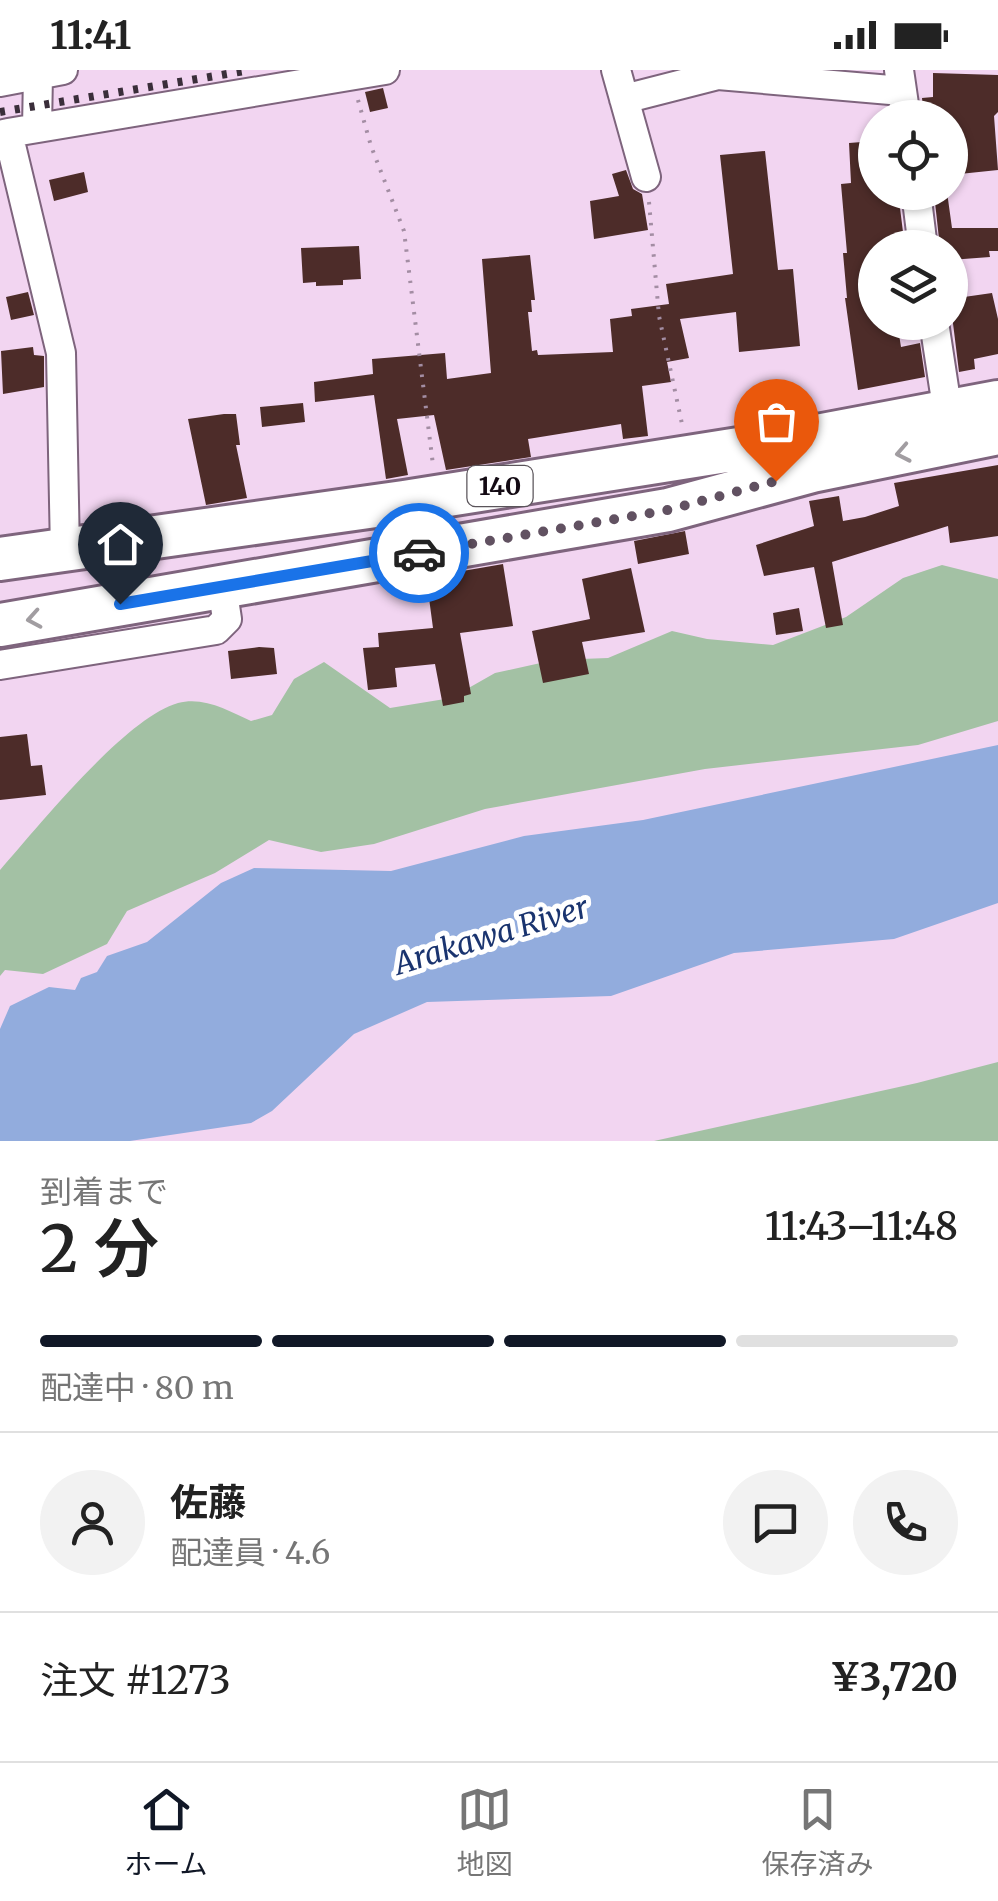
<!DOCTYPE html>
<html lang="ja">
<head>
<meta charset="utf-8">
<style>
	:root { --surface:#fff; --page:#f2f2f2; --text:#222; --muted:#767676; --line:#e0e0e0; --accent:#111827 }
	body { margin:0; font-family:Merriweather,"Noto Sans JP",serif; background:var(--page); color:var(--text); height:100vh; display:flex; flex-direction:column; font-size:38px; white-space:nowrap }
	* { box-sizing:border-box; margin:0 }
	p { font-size:32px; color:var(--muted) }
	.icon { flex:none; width:55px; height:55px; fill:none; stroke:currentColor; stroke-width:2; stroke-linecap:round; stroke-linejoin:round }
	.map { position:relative; height:1071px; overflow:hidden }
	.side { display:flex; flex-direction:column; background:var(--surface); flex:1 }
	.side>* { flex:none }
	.buttons { position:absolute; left:858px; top:30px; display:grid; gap:20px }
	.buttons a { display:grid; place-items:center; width:110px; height:110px; border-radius:50%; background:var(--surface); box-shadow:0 2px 8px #0004; font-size:50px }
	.pin { position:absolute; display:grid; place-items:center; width:85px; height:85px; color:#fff; margin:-102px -42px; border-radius:50% 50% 50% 0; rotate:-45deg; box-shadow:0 0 10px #0007 }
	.pin .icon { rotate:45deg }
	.courier { position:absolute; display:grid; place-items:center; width:100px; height:100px; margin:-50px; border:8px solid #1a73e8; border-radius:50%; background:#fff; color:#222; box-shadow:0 2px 12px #0007 }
	.summary em { font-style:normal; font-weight:600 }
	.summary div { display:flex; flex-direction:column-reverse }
	.summary { display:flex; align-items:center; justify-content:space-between; height:170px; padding:0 40px }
	h1 { font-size:65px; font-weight:600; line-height:75px }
	.bar { display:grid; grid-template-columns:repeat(4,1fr); gap:15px 10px; align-content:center; height:120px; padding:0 40px }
	.bar i { height:12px; border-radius:8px; background:var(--line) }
	.bar .selected { background:var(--accent) }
	.bar p { grid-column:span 4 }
	.line { display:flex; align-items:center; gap:25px; padding:0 40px; border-top:2px solid var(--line) }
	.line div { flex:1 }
	.round { display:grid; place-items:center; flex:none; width:105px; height:105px; border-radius:52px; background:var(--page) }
	.status { display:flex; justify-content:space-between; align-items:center; height:70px; padding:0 50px; background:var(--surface); direction:ltr }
	.status svg { height:28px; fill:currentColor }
	.tabs { display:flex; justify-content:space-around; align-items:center; height:140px; border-top:2px solid var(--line); background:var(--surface); font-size:28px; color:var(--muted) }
	.tabs a { display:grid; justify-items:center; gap:5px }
	.tabs .selected { color:var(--accent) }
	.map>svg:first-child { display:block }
</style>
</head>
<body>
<div class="status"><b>11:41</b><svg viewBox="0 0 49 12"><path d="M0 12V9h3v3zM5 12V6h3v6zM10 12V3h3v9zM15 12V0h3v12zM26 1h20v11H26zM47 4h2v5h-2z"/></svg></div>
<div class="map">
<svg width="998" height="1071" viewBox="0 0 998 1071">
	<rect width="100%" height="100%" fill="#f2d5f1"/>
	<path fill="#a3c1a4" d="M942,495L998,509V651L918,675L705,699L485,739L374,774L321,782L269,770L215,803L127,841L107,874L43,904L5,900L0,906V800C37,758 126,647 178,633C204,626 229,641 251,651L272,645L294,609L324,592L390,638L451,628L495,603L554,590L608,588L672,561L707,569L773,575L846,547L903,508Z
		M998,992V1071H654L917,1013Z"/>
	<path fill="#92acdd" d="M998,675V833L894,869L734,883L611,926L427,932L354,964L272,1041L251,1053L130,1071H0V959L10,936L49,917L75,920L81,908L97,902L107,886L147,872L221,813L254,798L391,801L524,766L643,750Z"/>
	<path fill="#4d2c29" d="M933,3L998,5V42L994,46L998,100L950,105V48H924L922,28L933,27Z
		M383,18L388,38L370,42L365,22Z
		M875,71V122H898L905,178H875V252H897L901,277L920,273L925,307L858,320L845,228H847L843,183H847L841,114L851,113L849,73Z
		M765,81L778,200L793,199L800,276L739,282L736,242L680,249L689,288L667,292L671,312L642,316L648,366L623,369L621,354L528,369L531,387L446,400L434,345L397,349L408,405L386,409L374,325L315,332L314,312L373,304L372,289L445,283L447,309L491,303L482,189L530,185L535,230H531L532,242H528L532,281L537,280L538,285L613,282L610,249L632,246L631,239L669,234L666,214L733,204L720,85Z
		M626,100L633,119L642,124L648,160L594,169L590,131L619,126L612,104Z
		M84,102L88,122L54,131L49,110Z
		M947,122L952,158H998V181H989L990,187L950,190V178H940L934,123Z
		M359,176L361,209L343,210V215L316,216V212L303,213L301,178Z
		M28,222L34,245L11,250L6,227Z
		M992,223L998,249V284L974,289L975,299L959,302L950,229Z
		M33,277L34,285L44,286V317L3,324L1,281Z
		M303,333L305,352L262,357L260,337Z
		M224,344H236L240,375H236L247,428L206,435L188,349Z
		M998,395V466L950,473L948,456L832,492L843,555L826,558L814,497L764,506L756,475L814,456L809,431L839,426L843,451L865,447L899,436L894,413Z
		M685,461L689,484L638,494L634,471Z
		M503,494L513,556L460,563L471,624L464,626V632L443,636L435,594L395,598L397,617L368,620L363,578L379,577L378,563L433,558L429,528L435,527L434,506Z
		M631,498L645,562L582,572L589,604L543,613L532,561L590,549L582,509Z
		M799,538L803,561L776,565L773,543Z
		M259,577L274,578L277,604L231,609L228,581Z
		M27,664L31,696L42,695L46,725L0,730V667Z"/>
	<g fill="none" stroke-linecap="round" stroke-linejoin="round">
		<defs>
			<path id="minor" d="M616,0L646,107
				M899,0L906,48
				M0,12L63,0
				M624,29L718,5L902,21
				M37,58L38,5
				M8,63L385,0
				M0,65L8,63L61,283L65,481
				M916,122L923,178
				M934,252L950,357
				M0,595L216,560L227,549L222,516"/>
			<path id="highway" d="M0,489L404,432L796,370L998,332
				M0,555L668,440L812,401L998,363"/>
		</defs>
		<use href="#minor" stroke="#7e647d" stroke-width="32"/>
		<use href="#highway" stroke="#7e647d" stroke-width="48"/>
		<path stroke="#a38da3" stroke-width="4" stroke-dasharray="2.5 8" stroke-linecap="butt" d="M358,30L371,76L404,161L433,395
			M649,132L659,246L682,354"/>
		<use href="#minor" stroke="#fff" stroke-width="28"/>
		<use href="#highway" stroke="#fff" stroke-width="42"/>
		<path stroke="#3a2e3a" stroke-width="8" stroke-dasharray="5 10" stroke-linecap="butt" d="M0,42L251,0"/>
	</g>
	<defs><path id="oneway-chevron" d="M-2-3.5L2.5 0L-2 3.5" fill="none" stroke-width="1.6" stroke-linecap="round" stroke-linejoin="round" transform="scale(2.5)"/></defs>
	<g stroke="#a19da1">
		<use href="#oneway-chevron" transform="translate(903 383) rotate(169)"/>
		<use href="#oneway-chevron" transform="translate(34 549) rotate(170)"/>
	</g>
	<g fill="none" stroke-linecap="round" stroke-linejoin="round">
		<path stroke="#615161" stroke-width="10" stroke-dasharray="0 18" d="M419,483L668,440L776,411"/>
		<path stroke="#1a73e8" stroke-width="12" d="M120,534L419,483"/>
	</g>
	<g text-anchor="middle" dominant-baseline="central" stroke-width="10" stroke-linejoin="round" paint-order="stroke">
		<rect fill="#fff" stroke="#5a545a" stroke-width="2.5" x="467.5" y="396" width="65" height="40" rx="8"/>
		<g font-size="25" font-weight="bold" fill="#130a13">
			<text x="500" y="416">140</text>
		</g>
		<g font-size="30" font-style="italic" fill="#1a346f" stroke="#fff">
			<text transform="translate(491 865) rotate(-17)">Arakawa River</text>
		</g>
	</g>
</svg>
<div class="buttons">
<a><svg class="icon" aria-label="locate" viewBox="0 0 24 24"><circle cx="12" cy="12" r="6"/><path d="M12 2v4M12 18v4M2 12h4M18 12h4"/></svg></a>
<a><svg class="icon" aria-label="layers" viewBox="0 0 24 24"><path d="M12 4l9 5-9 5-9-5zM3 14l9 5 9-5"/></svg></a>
</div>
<div class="pin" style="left:776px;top:411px;background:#ea580c"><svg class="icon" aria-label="bag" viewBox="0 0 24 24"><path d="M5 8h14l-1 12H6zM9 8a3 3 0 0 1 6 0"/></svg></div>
<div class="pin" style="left:120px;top:534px;background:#1f2937"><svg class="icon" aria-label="home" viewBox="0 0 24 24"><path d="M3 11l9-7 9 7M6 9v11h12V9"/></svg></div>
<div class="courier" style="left:419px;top:483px"><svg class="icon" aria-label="car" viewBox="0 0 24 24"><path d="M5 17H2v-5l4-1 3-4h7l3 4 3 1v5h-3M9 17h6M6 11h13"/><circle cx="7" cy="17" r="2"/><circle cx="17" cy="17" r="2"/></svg></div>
</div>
<section class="side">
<div class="summary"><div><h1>2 分</h1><p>到着まで</p></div><em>11:43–11:48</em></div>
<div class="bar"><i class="selected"></i><i class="selected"></i><i class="selected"></i><i></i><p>配達中 · 80 m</p></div>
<div class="line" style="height:180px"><a class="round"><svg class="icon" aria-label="person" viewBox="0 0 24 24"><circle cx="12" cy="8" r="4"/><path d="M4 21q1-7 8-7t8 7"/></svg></a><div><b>佐藤</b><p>配達員 · 4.6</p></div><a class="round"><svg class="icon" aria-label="chat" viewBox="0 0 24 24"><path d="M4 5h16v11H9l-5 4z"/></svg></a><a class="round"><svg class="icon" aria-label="phone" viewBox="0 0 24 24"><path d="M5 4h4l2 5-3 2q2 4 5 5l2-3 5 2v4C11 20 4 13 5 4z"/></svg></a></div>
<div class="line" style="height:130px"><div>注文 #1273</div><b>¥3,720</b></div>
</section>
<nav class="tabs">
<a class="selected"><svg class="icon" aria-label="home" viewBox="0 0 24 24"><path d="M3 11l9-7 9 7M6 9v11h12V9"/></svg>ホーム</a>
<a><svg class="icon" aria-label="map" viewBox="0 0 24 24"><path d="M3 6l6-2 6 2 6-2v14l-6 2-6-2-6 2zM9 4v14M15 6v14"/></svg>地図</a>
<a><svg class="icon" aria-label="saved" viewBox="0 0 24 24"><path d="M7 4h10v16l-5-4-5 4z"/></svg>保存済み</a>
</nav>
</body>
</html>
